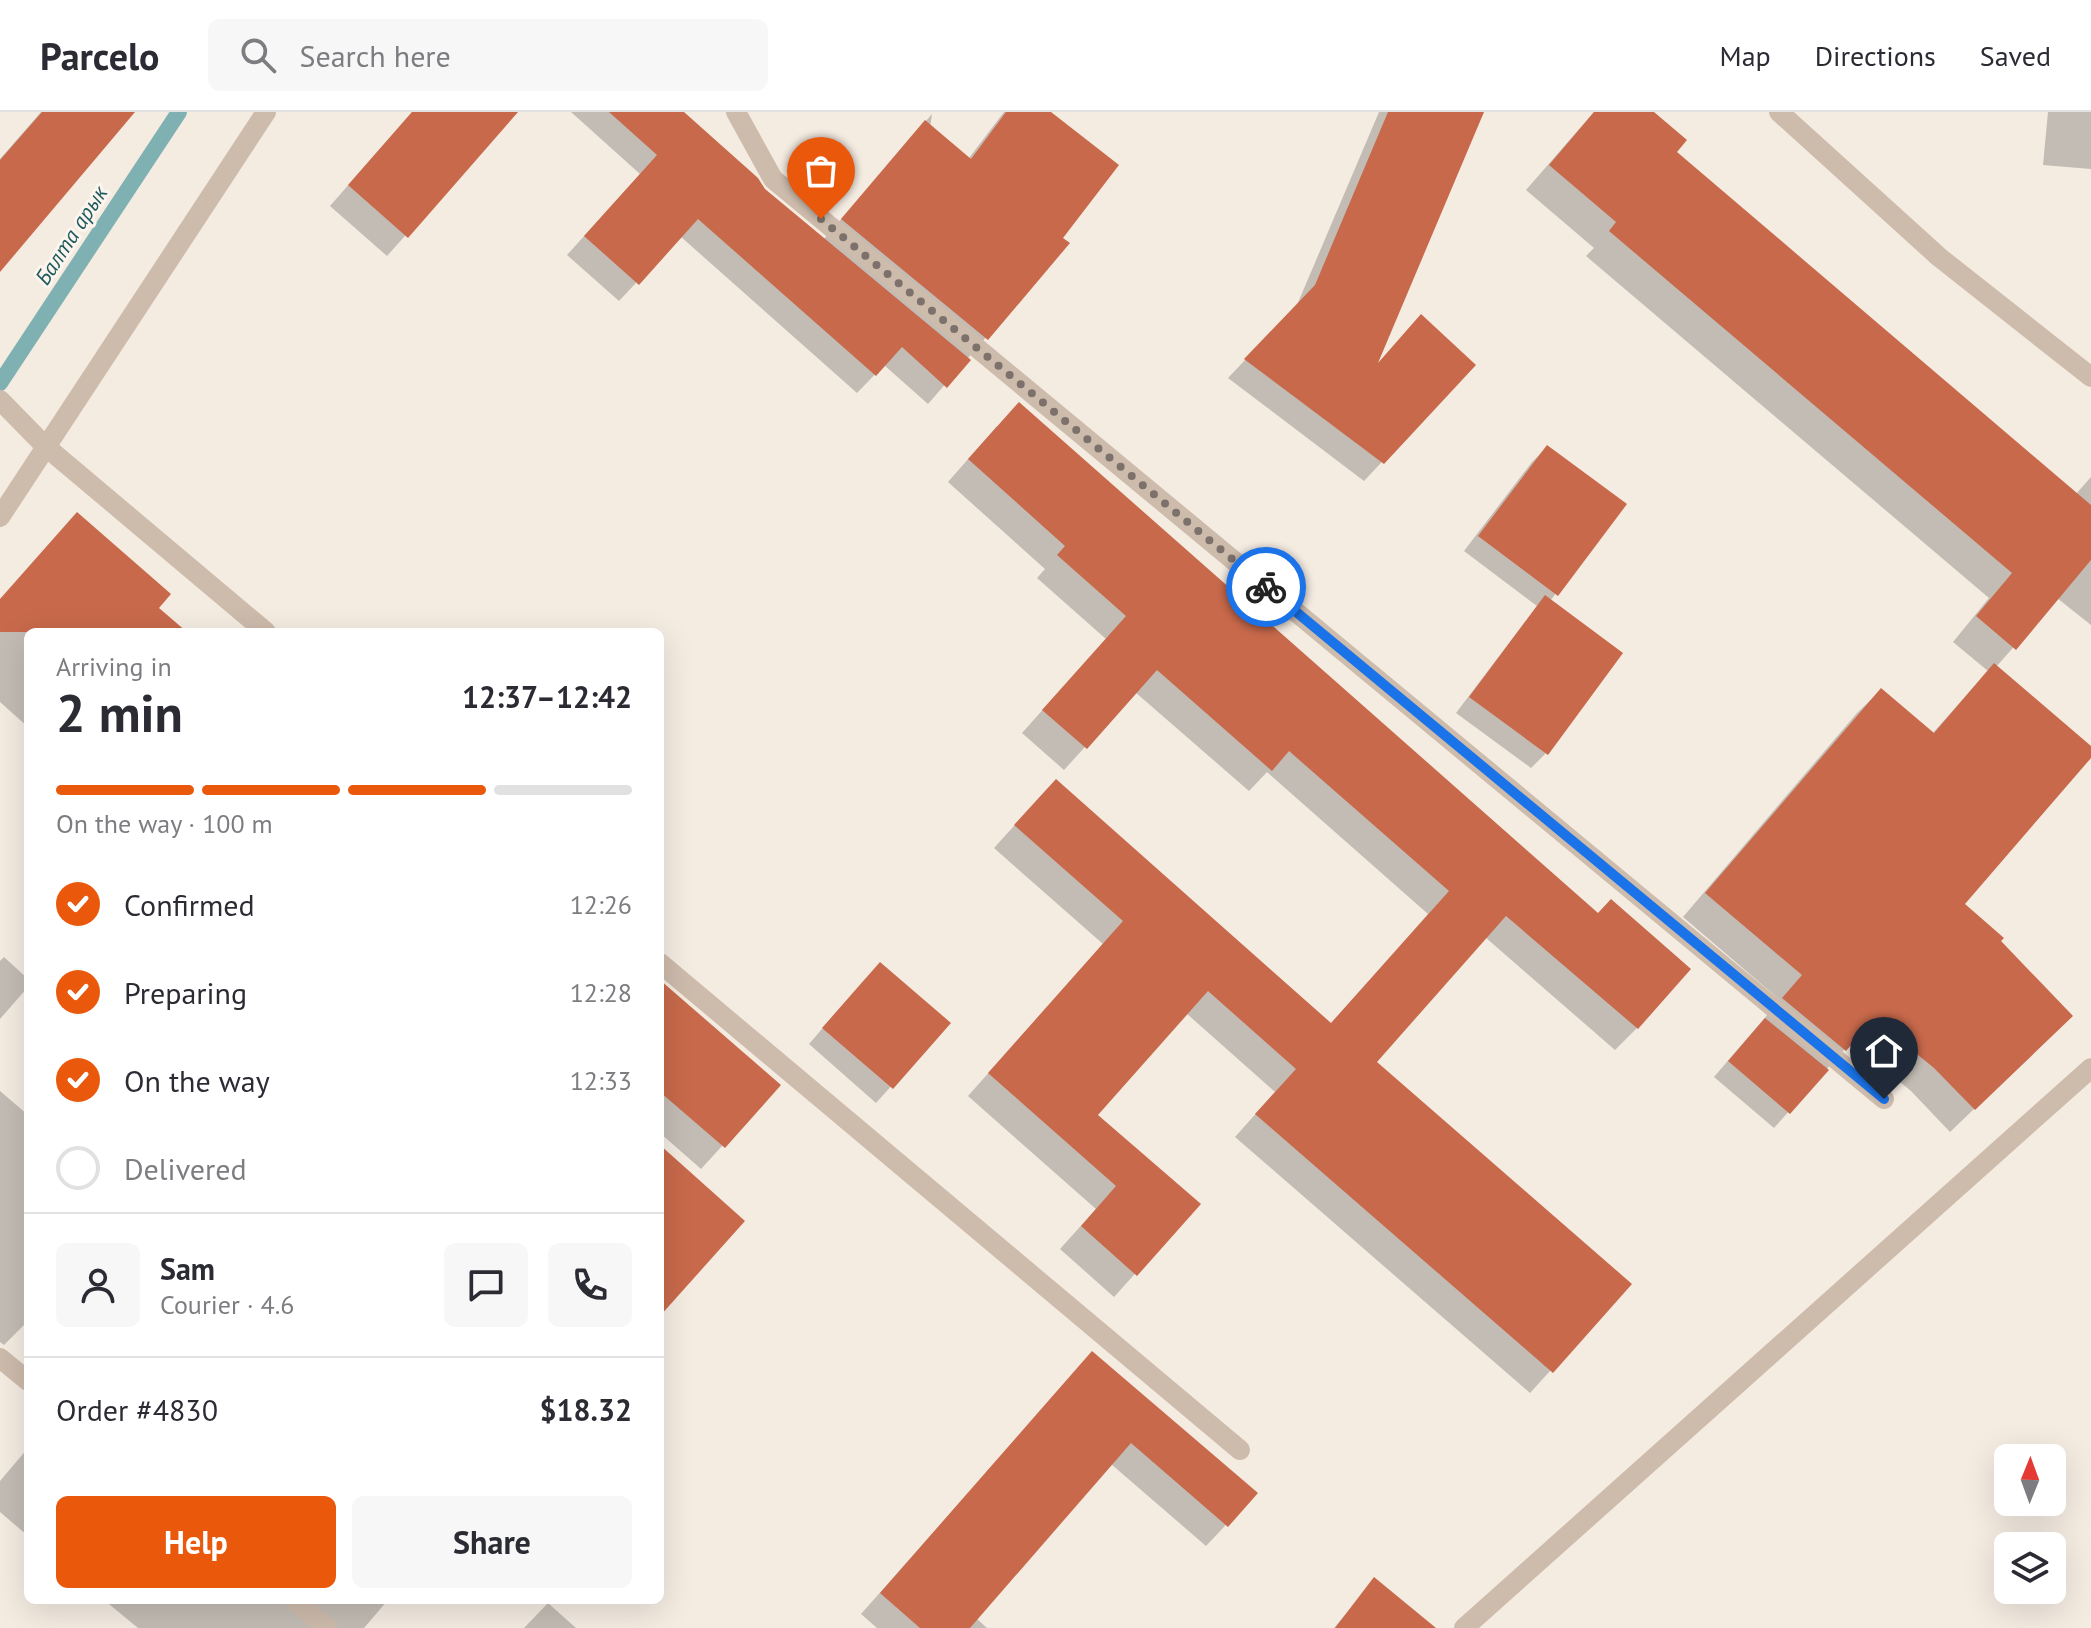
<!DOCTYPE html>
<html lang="en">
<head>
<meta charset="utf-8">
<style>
	:root { --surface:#fff; --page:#f7f7f7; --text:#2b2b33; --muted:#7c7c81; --line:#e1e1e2; --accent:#ea580c }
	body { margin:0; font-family:"PT Sans",sans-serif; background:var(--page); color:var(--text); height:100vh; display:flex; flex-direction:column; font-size:30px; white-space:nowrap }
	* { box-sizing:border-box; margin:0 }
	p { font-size:26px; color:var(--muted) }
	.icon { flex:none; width:44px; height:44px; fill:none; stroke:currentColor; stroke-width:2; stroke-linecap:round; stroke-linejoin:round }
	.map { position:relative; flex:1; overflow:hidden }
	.panel { position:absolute; left:24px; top:516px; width:640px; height:976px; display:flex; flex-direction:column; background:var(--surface); border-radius:12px; box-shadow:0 8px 32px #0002 }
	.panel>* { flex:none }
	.needle { width:52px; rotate:1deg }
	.controls { position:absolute; left:1994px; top:1332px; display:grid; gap:16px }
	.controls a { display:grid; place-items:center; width:72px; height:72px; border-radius:12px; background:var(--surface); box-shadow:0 8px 32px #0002; font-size:40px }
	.pin { position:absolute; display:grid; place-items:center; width:68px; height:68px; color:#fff; margin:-82px -34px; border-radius:50% 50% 50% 0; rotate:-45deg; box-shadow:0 0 8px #0007 }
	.pin .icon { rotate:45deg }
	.courier { position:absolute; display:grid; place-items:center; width:80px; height:80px; margin:-40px; border:6px solid #1a73e8; border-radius:50%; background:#fff; color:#222; box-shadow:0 2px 10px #0007 }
	.head em { font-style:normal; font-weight:700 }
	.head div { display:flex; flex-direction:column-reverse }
	.head { display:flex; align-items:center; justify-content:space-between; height:136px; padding:0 32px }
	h1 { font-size:52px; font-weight:700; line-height:60px }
	.bar { display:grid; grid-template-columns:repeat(4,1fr); gap:12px 8px; align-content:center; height:96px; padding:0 32px }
	.bar i { height:10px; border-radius:6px; background:var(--line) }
	.bar .on { background:var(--accent) }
	.bar p { grid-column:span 4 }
	.line { display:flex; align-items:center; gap:20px; padding:0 32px; border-top:2px solid var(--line) }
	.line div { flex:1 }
	.round { display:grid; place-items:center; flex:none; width:84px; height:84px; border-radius:12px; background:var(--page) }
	ol { padding:0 32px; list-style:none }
	li { display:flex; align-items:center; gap:24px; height:88px }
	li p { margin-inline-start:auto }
	li .icon { padding:8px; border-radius:50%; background:var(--accent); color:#fff; stroke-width:4 }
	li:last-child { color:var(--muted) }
	li i { width:44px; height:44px; border:4px solid var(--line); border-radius:50% }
	.button { display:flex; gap:16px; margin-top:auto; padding:16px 32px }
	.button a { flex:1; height:92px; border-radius:12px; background:var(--accent); color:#fff; font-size:32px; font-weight:700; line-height:92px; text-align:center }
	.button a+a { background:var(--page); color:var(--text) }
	header { display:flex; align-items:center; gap:48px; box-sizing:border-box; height:112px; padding:0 40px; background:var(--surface); border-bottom:2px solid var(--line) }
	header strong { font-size:38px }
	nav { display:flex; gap:44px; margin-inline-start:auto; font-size:28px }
	.search { width:560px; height:72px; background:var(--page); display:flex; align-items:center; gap:20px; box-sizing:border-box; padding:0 28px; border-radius:12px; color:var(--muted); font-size:30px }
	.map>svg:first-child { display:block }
</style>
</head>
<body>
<header>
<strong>Parcelo</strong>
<div class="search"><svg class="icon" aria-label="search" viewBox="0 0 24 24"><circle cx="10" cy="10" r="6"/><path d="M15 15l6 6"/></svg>Search here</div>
<nav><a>Map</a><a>Directions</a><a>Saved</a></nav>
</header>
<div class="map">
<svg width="2091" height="1516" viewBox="0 0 2091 1516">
	<rect width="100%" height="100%" fill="#f4ebe1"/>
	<path fill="#0003" d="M41,0H132L0,156V47Z
		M412,0H516L387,144L330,94Z
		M571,0H681L763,78L823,128L932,2L915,117L1004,0H1048L1061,126L1067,132L928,292L884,253L857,281L680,124L619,189L567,143L640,62Z
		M1379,0H1482L1375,253H1473L1364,369L1228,266L1297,193Z
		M1594,0H1651L1674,41L2076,382L2091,365V513L2057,486L1996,555L2091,637V643L1962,793L1999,829L2047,927L1950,1020L1911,979L1851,930L1774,1016L1714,965L1780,888L1683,805L1857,601L1881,578L1932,622L1988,559L1953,530L1989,486L1586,144L1594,136L1526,78Z
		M2048,0H2091V57L2043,53Z
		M997,314L1637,916L1615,938L1485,825L1374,950L1629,1172L1530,1281L1235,1025L1275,980L1186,901L1095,1003L1198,1092L1114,1185L1060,1137L1096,1097L968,984L1103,832L994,736L1034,692L1330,913L1428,802L1267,660L1249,679L1135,580L1064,658L1022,621L1106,527L1037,466L1045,457L948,370Z
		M1547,335L1625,392L1550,489L1546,641L1531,656L1456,601L1537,494L1464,439L1532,350Z
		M0,488L156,496L184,520H28V615L0,590Z
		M4,845L28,867V875L0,907V849Z
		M865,867L948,911L876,991L809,932Z
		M660,870L778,973L701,1057L660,1021Z
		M0,979L28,1003V1209L4,1233L0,1230Z
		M1092,1242L1256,1381L1206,1434L1111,1352L976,1506L987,1516H877L861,1502Z
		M28,1336V1424L0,1400V1369Z
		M1374,1468L1418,1516H1334Z
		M104,1488H388L364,1516H138Z
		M548,1491L576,1516H524Z"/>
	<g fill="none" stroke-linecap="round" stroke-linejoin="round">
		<path stroke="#7fb0b2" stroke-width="16" d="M0,271L179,0"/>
	</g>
	<path fill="#c8694b" d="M42,0H135L0,160V48Z
		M412,0H518L408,126L348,73Z
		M609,0H684L758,66L765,77L971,248L947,276L902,235L876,264L698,107L639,173L584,124L657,43Z
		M1006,0H1051L1119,53L1063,126L1070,131L988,228L841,107L925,8L971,47Z
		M1388,0H1484L1378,251L1421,202L1476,253L1384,352L1244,247L1315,173Z
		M1594,0H1654L1687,28L1677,40L2091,393V448L2016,538L1976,504L2012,461L1609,119L1616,110L1549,53Z
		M1019,290L1598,801L1611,787L1691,857L1638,917L1506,804L1377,950L1632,1172L1553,1261L1255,1002L1296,957L1208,879L1098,1003L1201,1092L1137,1164L1081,1114L1116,1074L988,961L1123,809L1014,713L1056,667L1331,911L1449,779L1289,639L1272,659L1157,558L1087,637L1042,598L1126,504L1057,443L1065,434L968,347Z
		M1547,333L1627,392L1558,484L1478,424Z
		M77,400L171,482L159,496L187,520H0V487Z
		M1545,483L1623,541L1548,643L1469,585Z
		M1994,551L2091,634V646L1965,792L2004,826L2001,829L2073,904L1975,998L1934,956L1874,907L1846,939L1782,886L1802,863L1705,781L1881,576L1934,621Z
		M880,850L951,911L893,977L822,916Z
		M660,868L781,973L725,1036L660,980Z
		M1765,906L1829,958L1790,1002L1728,949Z
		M660,1033L745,1109L660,1204Z
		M1092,1239L1258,1381L1228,1415L1131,1331L970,1516H920L880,1481Z
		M1374,1465L1436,1516H1335Z"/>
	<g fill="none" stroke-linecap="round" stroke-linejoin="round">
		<path stroke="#cdbbac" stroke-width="20" d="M736,0L773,67L1884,987
			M1779,0L1939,145L2091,265
			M0,288L45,334L266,520
			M0,405L266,0
			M660,851L1240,1338
			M0,1246L28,1269
			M294,1488L328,1516
			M1464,1516L2091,956"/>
	</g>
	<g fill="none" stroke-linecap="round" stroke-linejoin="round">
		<path stroke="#7c716b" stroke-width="8" stroke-dasharray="0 14.4" d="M821,107L1266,475"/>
		<path stroke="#1a73e8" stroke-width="10" d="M1266,475L1884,987"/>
	</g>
	<g text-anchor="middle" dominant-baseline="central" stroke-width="6" stroke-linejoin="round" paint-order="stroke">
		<g font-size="22" font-style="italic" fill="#1f5a5e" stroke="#fbf5ee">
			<text transform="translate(71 123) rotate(-57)">Балта арык</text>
		</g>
	</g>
</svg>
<div class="controls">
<a><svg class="needle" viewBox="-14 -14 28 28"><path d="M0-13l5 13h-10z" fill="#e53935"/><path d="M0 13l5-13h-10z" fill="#7c7c81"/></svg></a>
<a><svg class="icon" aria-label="layers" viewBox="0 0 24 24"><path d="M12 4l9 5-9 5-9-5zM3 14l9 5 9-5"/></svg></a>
</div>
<div class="pin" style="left:821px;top:107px;background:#ea580c"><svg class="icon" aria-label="bag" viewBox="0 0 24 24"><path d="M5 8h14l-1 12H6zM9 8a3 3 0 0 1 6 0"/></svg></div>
<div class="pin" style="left:1884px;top:987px;background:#1f2937"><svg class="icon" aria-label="home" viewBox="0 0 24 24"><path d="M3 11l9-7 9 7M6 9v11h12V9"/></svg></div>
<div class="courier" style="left:1266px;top:475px"><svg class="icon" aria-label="bike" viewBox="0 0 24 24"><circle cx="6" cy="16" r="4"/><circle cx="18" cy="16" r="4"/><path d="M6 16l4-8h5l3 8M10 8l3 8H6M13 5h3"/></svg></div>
<section class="panel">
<div class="head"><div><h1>2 min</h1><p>Arriving in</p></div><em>12:37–12:42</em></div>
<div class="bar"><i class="on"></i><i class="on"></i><i class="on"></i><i></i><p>On the way · 100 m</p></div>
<ol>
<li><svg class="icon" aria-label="check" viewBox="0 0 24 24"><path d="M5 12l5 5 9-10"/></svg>Confirmed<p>12:26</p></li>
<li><svg class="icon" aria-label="check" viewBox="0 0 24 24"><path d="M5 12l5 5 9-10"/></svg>Preparing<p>12:28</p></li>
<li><svg class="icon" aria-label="check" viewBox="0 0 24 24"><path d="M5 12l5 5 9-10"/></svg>On the way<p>12:33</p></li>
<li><i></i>Delivered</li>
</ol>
<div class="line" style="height:144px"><a class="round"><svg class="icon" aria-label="person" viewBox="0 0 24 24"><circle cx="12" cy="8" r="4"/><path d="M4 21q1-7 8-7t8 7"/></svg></a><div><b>Sam</b><p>Courier · 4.6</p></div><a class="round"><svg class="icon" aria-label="chat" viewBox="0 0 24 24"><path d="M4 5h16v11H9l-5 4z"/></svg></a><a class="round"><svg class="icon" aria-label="phone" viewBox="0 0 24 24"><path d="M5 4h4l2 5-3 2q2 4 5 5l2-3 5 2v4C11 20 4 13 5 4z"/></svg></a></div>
<div class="line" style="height:104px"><div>Order #4830</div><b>$18.32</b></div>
<div class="button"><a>Help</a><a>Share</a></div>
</section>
</div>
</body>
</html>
